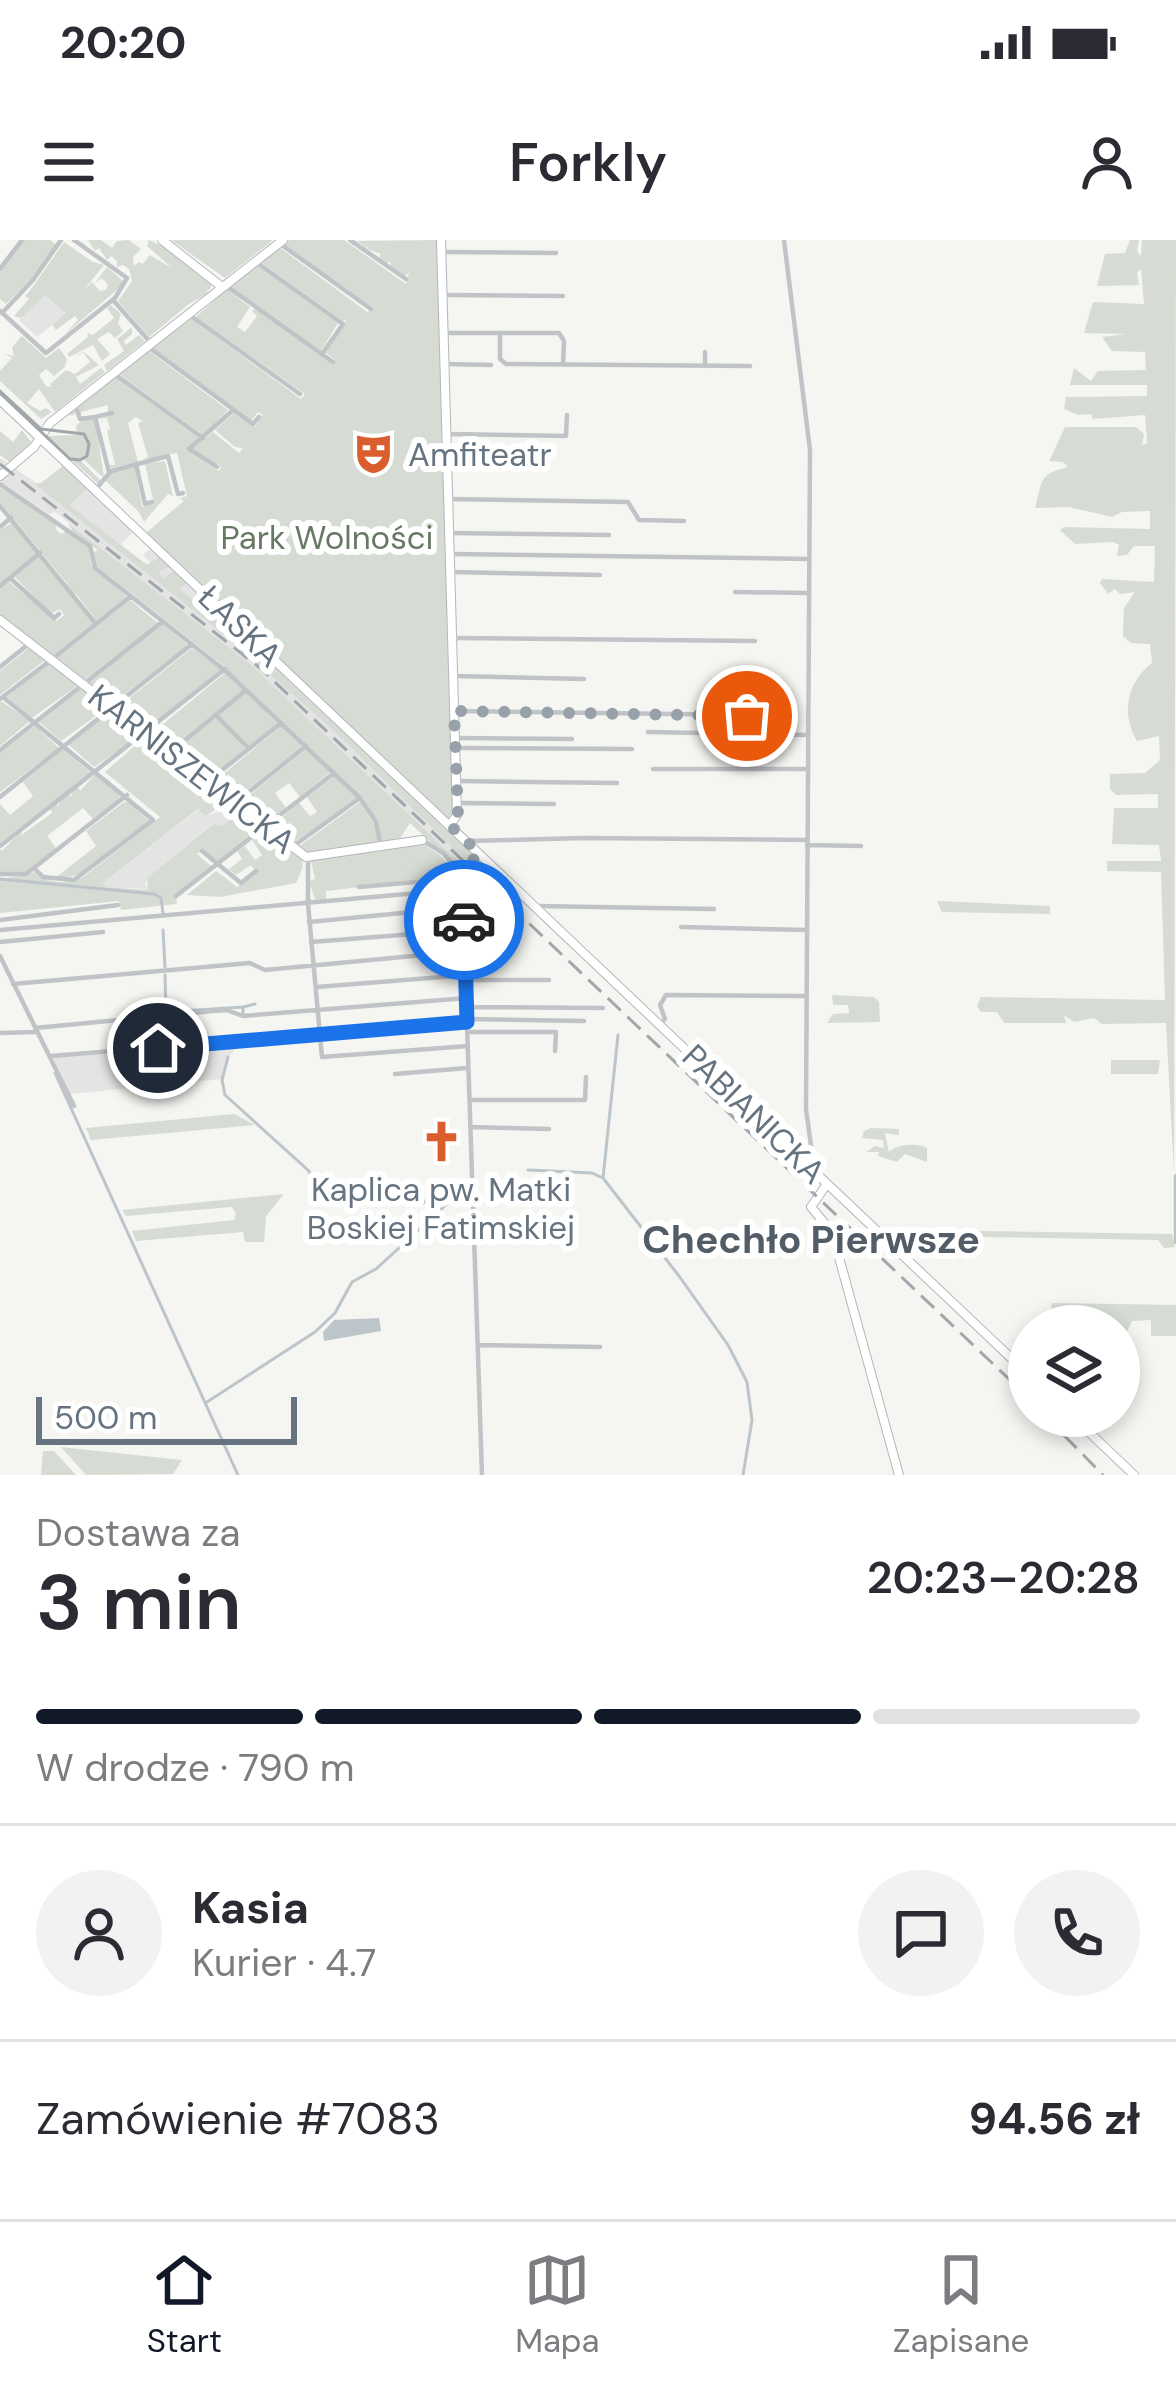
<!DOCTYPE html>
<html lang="pl">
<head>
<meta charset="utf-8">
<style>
	:root { --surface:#fff; --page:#f2f2f3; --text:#2b2b33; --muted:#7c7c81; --line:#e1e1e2; --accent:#111827 }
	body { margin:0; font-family:"DM Sans",sans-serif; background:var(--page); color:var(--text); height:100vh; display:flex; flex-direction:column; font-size:45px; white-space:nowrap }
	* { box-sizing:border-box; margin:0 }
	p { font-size:39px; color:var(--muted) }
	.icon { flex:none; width:66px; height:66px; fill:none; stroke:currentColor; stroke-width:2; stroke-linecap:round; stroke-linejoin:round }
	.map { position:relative; height:1235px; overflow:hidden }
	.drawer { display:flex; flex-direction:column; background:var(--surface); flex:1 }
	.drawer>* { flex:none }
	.tools { position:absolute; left:1008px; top:1065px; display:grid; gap:24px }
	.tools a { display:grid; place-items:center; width:132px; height:132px; border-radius:50%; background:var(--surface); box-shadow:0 6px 18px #0003; font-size:60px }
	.scale { position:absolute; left:36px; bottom:30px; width:261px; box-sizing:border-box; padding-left:12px; border:6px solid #667481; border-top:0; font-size:33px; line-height:42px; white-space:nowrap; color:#667481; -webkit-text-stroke:9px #fff; paint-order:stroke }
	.pin { position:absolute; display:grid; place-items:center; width:102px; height:102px; color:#fff; margin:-51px; border:6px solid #fff; border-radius:50%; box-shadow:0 3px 12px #0007 }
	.courier { position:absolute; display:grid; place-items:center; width:120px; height:120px; margin:-60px; border:9px solid #1a73e8; border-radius:50%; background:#fff; color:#222; box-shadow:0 3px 15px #0007 }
	.overview em { font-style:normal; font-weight:600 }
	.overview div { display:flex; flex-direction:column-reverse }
	.overview { display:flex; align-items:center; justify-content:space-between; height:204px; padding:0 36px }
	h1 { font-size:78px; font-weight:600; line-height:90px }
	.bar { display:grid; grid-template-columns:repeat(4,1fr); gap:18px 12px; align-content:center; height:144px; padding:0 36px }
	.bar i { height:15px; border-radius:9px; background:var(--line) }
	.bar .current { background:var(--accent) }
	.bar p { grid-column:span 4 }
	.line { display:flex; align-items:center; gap:30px; padding:0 36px; border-top:3px solid var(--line) }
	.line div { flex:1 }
	.round { display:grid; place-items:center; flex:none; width:126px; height:126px; border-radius:63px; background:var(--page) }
	.status { display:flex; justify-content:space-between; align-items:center; height:84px; padding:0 60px; background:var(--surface); direction:ltr }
	.status svg { height:33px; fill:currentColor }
	header { display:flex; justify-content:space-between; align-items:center; height:156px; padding:0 36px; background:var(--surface); font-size:54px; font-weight:600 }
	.tabs { display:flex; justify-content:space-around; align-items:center; height:168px; border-top:3px solid var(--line); background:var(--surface); font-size:33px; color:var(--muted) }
	.tabs a { display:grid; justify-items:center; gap:6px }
	.tabs .current { color:var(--accent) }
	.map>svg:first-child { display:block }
</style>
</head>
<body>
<div class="status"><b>20:20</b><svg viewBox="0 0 49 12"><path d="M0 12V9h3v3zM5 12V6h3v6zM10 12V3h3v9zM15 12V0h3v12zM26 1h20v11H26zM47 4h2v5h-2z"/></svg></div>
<header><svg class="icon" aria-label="menu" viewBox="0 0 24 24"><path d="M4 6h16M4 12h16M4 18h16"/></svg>Forkly<svg class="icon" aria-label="person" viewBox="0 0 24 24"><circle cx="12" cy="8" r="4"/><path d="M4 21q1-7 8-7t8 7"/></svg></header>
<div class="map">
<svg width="1176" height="1235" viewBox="0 0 1176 1235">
	<rect width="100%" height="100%" fill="#f5f5f2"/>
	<path fill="#e3e4e3" d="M45,54L67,73L37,97L19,80Z
		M0,218L68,265L90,248L135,290L120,305L148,325L150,322L143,315L150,309L158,312L157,315L175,328L165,337L186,343L208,358L204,360L474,628L470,632L458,623L224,405L55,272L49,274L0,241Z
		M230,566L235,569L232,577L222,587L212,584L147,638L145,644L149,649L105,647L102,644L199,569L206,576Z
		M239,803L225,822L221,839L70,854L53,817Z"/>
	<path fill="#d6dcd3" d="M23,0H51L56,5L31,39L6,64L0,59V33Z
		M88,0H101L112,8L117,1L129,0L141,9L133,17L134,26L139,22L143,24L150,15L172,28L147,6L149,0L160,5L159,0L211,41V48L206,52H210L189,64L149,97L118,61L132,41L129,29L123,25L117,27V21L111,16L107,20L99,8L95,11Z
		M171,0H273L225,38Z
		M289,0H344L406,44L409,33L405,36L390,25L391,21L388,23L379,18L381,14L367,9L369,5L366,8L357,1L439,0L456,576L449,580L146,293L184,261L180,258L187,256L177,213L142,220L148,217L138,183L143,181L135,177L128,183L138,222L111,228L109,225H115L107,191L110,189L107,178L102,179L103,184L101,179L108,177V165L81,172V177L94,178L96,183L104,238L83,219L80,220L101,241L98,244L46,196L77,195L76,186L83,179L77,170L73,176L67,174L115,137L199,198L186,210L218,231L221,228L218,223L213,226L192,209L213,192L239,213L243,208L235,207L215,190L235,172L255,187L263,175L258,172L251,181L151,109L190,78L301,159L305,154L196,77L227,49L250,67L237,87L245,92L257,76L252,71L255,69L333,124L335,120L325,112L347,79L343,81L262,23L279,7L367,72L374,68L283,4Z
		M1130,0H1139L1137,11L1141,16L1142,0H1176L1174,933L1166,783L1102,784L1094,778L1074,782L1064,775L1066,783H1004L997,772H981L977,766L981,757L1165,760L1161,632L1107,631V621H1161L1159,605L1112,604L1114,568H1158V554L1116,555L1110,549V534L1145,533L1160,520L1159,496L1137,501C1121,475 1126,443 1152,423L1150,404L1131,403L1123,396L1124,368L1135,352L1120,354L1115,349L1108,354L1100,343L1102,339L1154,342L1155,306H1134L1127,315L1117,316L1119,305L1113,302L1075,304L1060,290L1064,287L1150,289V271L1122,272L1112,277L1069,267L1035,268C1043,238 1039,235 1068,227L1063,222L1049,221L1065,187H1136L1144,194L1142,205L1147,203L1145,175L1093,179L1091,174L1078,175L1064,169L1066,157L1147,156V145H1070L1074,128L1091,141L1098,131L1146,130L1145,112L1112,111L1102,97L1126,94L1084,93L1093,62L1144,64L1141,29L1137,33L1139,45L1097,46L1105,14L1125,13Z
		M64,2L93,22L104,25L83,51L92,42L100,51L106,50L108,45L102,38L95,43L107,27L125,43L64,95L78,80L75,76L56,90L52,85L66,73L45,55L21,78L14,76L29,59L25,56L9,71L29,52Z
		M257,25L338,83L321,111L231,47L240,35Z
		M111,65L121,74L118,83L123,91L115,98L109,92L97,99L110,114L102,121L104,125L124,111L117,99L132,87V94L124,101L126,105L139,95L145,101L107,131L93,105L69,117L67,114L88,97L87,93L93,95L114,78L107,68Z
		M22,96L46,118L59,108L67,119L65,127L54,136L46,129L39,135L46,146L52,147L50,144L66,130L75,134L90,122L83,112L75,118L83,111L99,125L76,137L80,144L101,128L105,132L55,172L39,149L27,163L40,171L46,168L52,172L41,179L0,141V131L12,118L5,114L14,116L12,107Z
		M149,111L228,170L203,195L119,134Z
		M22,190L31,202L11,223L0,215V191L13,202Z
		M165,221L173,256L178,258L168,254L144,282L147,287L138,271L105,240L113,231L135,227L142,267L154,264L145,224Z
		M63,226L94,251L92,254L87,250L69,265L147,325L158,318V312L172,326L158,332L164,338L176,328L184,335L182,339L203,355L186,343L179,349L221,382L224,379L206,358L439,580L470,611L472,617L468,623L333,490L239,407L35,244L41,243Z
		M0,247L58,285L55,288L61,294L66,291L89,307L91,325L127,357L97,381L76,354L72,356L93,384L52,416L0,376V348L8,341L57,381L64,375L60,369L51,374L13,335L39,315L74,352L0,262Z
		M12,283L38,313L0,344V290Z
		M68,283L250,424L464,627L458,628L410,583L399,600L382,603L378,582L361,556L224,426L94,324L93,313L98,310L73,292Z
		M130,360L158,383L83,441L57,421V418Z
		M162,384L187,404L184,408L112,464L86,444Z
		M30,407L45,420L0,455V431Z
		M192,408L221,429L219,432L147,490L117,468Z
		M50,422L78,445L32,478L7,457Z
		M225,433L243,450L171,509L151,494Z
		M82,447L107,468L61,501L39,482Z
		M246,452L277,483L249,507L218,474Z
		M1,461L30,481L0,506V462Z
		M111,471L139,496L94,527L68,504Z
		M217,477L245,509L209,539L173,511Z
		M35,486L59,508L0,552V511Z
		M281,486L302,506L300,508L235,559L214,542Z
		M145,497L233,564L225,563L206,576L198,569L103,643L105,647L148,650L147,638L213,584L222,586L233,577L238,580L242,575L236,567L261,586L258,590L218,621L203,610L197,614L211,626L176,654L177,664L121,670L119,661L0,673V639L17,636L0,633V609L2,611L24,588L20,596L52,573L50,568L57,564L59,567V561L69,554L72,557L71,552L78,547L80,551L95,534L120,555L119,559L93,579L83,568L47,596L56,608L27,635L34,632C46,644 67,644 82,638L160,577L105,532Z
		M63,509L91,533L0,603V564L10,575L33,556L23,542Z
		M306,509L330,532L300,557L289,543L275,553L286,568L267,583L240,563Z
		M334,536L357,558L354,561L293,603L271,587L299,563L310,576L317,572L307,557Z
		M124,562H129L150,582C123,602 90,641 55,638L96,606L86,591Z
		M360,562L374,584L379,604C354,609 319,623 298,607Z
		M259,595L264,602L273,595L302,618L303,627L296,643L220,657L187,655L216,631L237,647L256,632L251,625L236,635L229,629L242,619L237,611L245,606L255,620L262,615L252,600Z
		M422,603L441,616L458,636L326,651V661L310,662L309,659L315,660L309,641L315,639L311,621Z
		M937,661L1050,666V674L942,672Z
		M832,755L874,757L879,762L880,782L827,783L833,774L849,773L848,765H833Z
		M1111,820H1160L1158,834H1111Z
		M234,874L255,885L91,900L86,888Z
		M871,888L899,889V895L885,893L889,912C895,905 917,902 927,908V922L905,914L897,922L878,916L879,912H866L875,906L884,908L883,900L862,898L864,891Z
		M284,954L266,976L264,1002H245L243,992L136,1001L132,991L234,980L236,974L232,967L126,976L122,970Z
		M978,991L1172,994L1175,1007L1164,1008L1158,1000L983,997L975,1011Z
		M1052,1063L1176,1065V1096H1151V1080L1132,1081L1125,1095H1119V1086H1049Z
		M61,1207L182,1220L173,1234L86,1235Z
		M43,1211H54L76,1235H41Z"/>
	<path fill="#bcc5ca" d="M379,1078L381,1091L324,1101L323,1092L334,1080Z"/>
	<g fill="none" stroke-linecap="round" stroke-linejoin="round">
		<path stroke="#bcc5ca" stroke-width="3" d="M0,639L154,654L161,658L163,673
			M163,690L165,727
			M165,735L166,772L243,767
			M243,775V767L255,764
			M618,795L603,938L679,1036L728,1105L747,1142L752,1180L743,1235
			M228,817L222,840L225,855L309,931L319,957L327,964L369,961
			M55,833L238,1235
			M528,930L592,933L603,938
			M207,1162L315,1092L335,1073L352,1042L376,1029L448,963"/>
		<defs>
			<path id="secondary" d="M162,0L222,47
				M441,0L457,575L450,585
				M0,160L1029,1135
				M0,236L34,207L50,183L283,0
				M0,380L306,617L422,600
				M827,944L811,967L832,992L899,1235
				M1072,1176L1134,1235"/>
		</defs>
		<use href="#secondary" stroke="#b3b7bb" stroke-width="10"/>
		<path stroke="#c0c4c7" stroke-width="4.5" d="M350,0L406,39
			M784,0L810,210L806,869L814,928
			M279,3L371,69
			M442,12L556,13
			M256,22L343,84L322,114
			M0,29L22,0
			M225,45L333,122
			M443,55L563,56
			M113,60L151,103
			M0,71L46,113L115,58L127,38L74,0
			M2,73L33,40L61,0
			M188,74L300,154
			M443,93H559L564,101L563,124
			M500,94V119L506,124L750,126
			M147,106L253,184L259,177
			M705,112V126
			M445,124L491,125
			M113,133L203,198
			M75,165L80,179L95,177
			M448,194L566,196L567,175
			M136,224L145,264L152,262
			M217,227L189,209L232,171
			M109,232L95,177L112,173
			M0,244L90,306L95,328L227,432L360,558L376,582L380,603
			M96,249L111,231L168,216L178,254L183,253
			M448,259L628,262L639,280L684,281
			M0,266L96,384
			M0,287L11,278
			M449,293L609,295
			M450,314L809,319
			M451,332L600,335
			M10,338L54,378L59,374
			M0,346L40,313
			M735,352L808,353
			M453,398L755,401
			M51,420L130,357
			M0,427L30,403
			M454,436L584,439
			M3,457L153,580L74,640L43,637L34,628
			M0,459L51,420
			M455,471L747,475L756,481
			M216,475L249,509
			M648,492L807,495
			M457,498L572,499
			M458,508L632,509
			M0,510L162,382
			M172,511L246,450
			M653,529H807
			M211,539L281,483
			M457,541L617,543
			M0,557L192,404
			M235,563L306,506
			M458,563L554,564
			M422,600L443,613L462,635
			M467,601L584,598L807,600
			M807,605L861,606
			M0,606L225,429
			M292,607L360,558
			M202,611L241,643L256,631
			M479,613L462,635L482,1235
			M308,618V664L322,817L468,806
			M0,634H26L127,555
			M359,647L462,638
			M176,656L334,533
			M536,666L714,669
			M0,680L118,665
			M309,682L464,667
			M681,687L806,690
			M0,690L463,649
			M0,702L103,692
			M311,702L465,690
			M465,709H505
			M0,716L74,866
			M467,740H549
			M13,744L250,723L265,730L466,711
			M317,747L467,735
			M467,767L603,768
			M469,779L584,781
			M660,784L665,779L660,765L666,755L804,756
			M35,788L213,771L227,770L243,776L467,758
			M468,792H556L555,811
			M0,793L36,792
			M51,816L467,782
			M395,834L467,828
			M470,860H585L586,837
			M471,887L549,889
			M1176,936V1002
			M423,962L473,954
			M478,1105L600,1107"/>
		<use href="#secondary" stroke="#fff" stroke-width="8"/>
		<path stroke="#a2a7ac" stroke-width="3" d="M0,151L41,189L84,194L89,204L87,216L80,220L70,219L0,153"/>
		<path stroke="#a2a7ac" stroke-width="3" stroke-dasharray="18 9" stroke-linecap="butt" d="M0,224L260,428L1029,1158
			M1045,1176L1103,1235"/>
	</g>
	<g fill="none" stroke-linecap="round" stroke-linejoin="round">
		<path stroke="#98a1a9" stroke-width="12" stroke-dasharray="0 21.6" d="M464,680L462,633L479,613L450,585L458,575L454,471L747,476"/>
		<path stroke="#1a73e8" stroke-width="15" d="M158,808L467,782L464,680"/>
	</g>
	<defs>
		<symbol id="theatre-bare" viewBox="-9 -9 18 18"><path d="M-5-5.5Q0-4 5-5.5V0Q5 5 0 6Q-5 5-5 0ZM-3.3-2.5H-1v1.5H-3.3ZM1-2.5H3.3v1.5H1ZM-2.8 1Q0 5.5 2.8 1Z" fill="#da5d2d" stroke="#fff" stroke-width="2.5" paint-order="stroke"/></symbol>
		<symbol id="church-bare" viewBox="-9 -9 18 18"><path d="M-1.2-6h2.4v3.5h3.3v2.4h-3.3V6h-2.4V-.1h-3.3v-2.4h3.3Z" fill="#da5d2d" stroke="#fff" stroke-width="2.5" paint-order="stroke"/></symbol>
	</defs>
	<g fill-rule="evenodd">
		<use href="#theatre-bare" x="344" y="184" width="59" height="59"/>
		<use href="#church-bare" x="412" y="872" width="59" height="59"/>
	</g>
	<g text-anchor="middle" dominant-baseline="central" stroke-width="12" stroke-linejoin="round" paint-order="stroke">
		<g font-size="33" fill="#667481" stroke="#fff" text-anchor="start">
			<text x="408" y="214">Amfiteatr</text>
			<text x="441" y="949" text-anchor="middle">Kaplica pw. Matki<tspan x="441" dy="38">Boskiej Fatimskiej</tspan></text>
		</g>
		<g font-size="33" fill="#677964" stroke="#fff">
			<text x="327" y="297">Park Wolności</text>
		</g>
		<g font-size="33" fill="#667481" stroke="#fff">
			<text transform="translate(240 386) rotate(44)">ŁASKA</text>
			<text transform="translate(192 529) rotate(38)">KARNISZEWICKA</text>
			<text transform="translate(754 874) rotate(44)">PABIANICKA</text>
		</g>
		<g font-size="39" font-weight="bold" fill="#535d67" stroke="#fff">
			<text x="811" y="999">Chechło Pierwsze</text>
		</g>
	</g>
</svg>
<div class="tools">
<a><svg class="icon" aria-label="layers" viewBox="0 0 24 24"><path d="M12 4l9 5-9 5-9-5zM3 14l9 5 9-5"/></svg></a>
</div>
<div class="scale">500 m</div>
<div class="pin" style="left:747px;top:476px;background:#ea580c"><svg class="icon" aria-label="bag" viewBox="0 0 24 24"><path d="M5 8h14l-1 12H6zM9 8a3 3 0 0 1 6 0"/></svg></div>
<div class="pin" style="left:158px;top:808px;background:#1f2937"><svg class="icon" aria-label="home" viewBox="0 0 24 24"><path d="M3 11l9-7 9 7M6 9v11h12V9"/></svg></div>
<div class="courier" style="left:464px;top:680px"><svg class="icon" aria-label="car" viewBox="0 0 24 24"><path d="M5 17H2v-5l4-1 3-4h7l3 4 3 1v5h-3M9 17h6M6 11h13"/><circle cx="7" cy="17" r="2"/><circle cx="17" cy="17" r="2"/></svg></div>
</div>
<section class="drawer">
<div class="overview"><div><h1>3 min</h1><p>Dostawa za</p></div><em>20:23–20:28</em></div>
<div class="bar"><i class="current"></i><i class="current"></i><i class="current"></i><i></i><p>W drodze · 790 m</p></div>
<div class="line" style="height:216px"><a class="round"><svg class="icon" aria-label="person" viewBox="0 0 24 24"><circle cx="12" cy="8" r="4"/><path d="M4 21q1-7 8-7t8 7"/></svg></a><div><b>Kasia</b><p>Kurier · 4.7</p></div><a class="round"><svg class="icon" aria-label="chat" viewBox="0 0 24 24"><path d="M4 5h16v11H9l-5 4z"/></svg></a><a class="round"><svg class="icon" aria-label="phone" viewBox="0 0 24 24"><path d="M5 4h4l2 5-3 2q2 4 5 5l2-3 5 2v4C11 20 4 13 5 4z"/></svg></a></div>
<div class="line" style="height:156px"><div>Zamówienie #7083</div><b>94.56 zł</b></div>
</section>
<nav class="tabs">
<a class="current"><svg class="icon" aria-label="home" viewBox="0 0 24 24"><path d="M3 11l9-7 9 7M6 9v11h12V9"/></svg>Start</a>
<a><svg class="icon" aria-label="map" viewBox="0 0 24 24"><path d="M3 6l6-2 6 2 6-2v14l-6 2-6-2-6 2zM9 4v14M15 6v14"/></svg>Mapa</a>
<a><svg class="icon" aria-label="saved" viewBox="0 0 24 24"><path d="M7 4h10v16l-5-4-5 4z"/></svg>Zapisane</a>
</nav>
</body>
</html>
